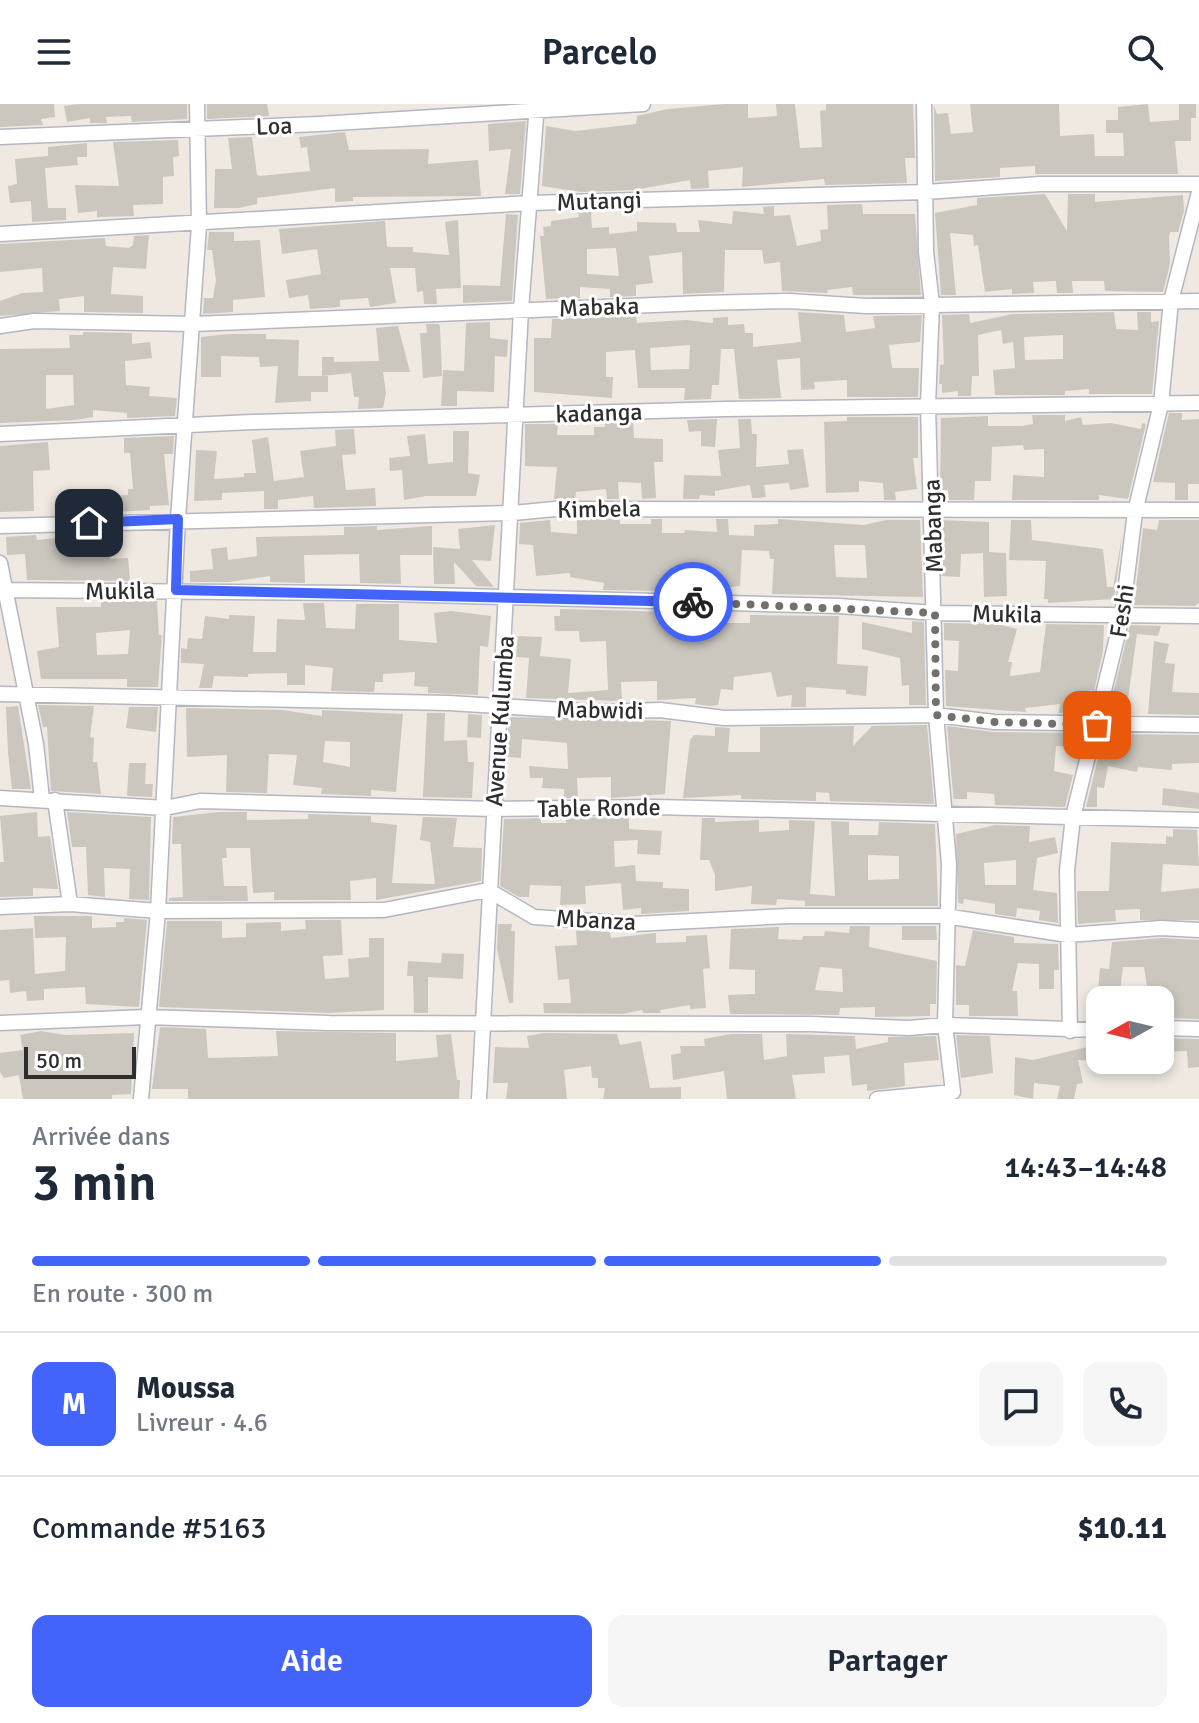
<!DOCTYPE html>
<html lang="fr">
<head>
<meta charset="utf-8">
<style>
	:root { --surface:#fff; --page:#f6f6f7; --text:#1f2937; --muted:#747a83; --line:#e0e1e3; --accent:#4264fb }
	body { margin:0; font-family:Signika,sans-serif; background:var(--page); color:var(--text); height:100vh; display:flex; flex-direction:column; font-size:30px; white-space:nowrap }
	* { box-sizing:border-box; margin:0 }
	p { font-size:26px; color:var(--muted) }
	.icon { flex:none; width:44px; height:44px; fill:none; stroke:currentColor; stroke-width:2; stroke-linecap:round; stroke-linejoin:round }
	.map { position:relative; height:995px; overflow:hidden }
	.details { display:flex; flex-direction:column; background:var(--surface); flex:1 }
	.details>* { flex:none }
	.needle { width:52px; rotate:262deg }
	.controls { position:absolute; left:1086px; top:882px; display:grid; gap:16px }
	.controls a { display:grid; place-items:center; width:88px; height:88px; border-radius:16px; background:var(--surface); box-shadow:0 4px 12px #0003; font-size:40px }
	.scale { position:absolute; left:24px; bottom:20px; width:112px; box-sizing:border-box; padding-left:8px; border:4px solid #2e2e2e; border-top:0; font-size:22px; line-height:28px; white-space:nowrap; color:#2e2e2e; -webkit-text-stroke:6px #fff; paint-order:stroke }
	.pin { position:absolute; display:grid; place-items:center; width:68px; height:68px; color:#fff; margin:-34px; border-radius:16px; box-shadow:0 4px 12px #0006 }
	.courier { position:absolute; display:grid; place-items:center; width:80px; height:80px; margin:-40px; border:6px solid #4264fb; border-radius:50%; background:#fff; color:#222; box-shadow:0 2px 10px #0007 }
	.overview em { font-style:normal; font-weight:600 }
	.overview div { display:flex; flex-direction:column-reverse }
	.overview { display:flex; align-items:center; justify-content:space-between; height:136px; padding:0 32px }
	h1 { font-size:52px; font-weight:600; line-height:60px }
	.bar { display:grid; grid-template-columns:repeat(4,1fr); gap:12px 8px; align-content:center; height:96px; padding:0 32px }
	.bar i { height:10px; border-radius:6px; background:var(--line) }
	.bar .active { background:var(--accent) }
	.bar p { grid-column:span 4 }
	.line { display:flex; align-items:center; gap:20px; padding:0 32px; border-top:2px solid var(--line) }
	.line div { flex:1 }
	.round { display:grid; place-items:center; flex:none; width:84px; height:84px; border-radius:16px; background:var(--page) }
	.action { display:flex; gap:16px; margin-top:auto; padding:16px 32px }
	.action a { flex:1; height:92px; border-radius:16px; background:var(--accent); color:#fff; font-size:32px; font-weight:600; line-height:92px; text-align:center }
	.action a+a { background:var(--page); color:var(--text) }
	header { display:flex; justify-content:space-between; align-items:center; height:104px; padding:0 32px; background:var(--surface); font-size:36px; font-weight:600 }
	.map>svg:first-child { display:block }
</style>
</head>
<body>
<header><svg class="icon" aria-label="menu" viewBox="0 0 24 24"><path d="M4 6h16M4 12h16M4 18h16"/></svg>Parcelo<svg class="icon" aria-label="search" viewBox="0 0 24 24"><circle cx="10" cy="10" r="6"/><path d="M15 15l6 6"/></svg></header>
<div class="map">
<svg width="1199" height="995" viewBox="0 0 1199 995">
	<rect width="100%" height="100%" fill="#efe9e1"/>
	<path fill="#cbc7bf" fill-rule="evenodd" d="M0,0H54L55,13L41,15L43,21L0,23Z
		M78,0H187V15L132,18L131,12L106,13L107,19H90V14L67,18L64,2Z
		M207,0H267L269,12L207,15Z
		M724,0H748V14L777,12L776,0H795L800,44L822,43L820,7L826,6V0H913L915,54H905L907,79L825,81L824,75L742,83L743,63L708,67L709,84L691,85L690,76L634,86L581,88L542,82L546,22L575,27L636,20L637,12L668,5Z
		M970,0H1059L1060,32L1094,30L1095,52H1124L1123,29H1106V16H1118V3L1148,0L1150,18L1179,16V0H1196V14H1191V37H1175L1178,70H1035V62L1000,64V73L935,77L934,2L937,10L948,9L951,30L973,28Z
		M526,17L520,90H505L511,45L489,47L488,20Z
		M345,28L349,46L429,45L428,60L478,56L481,92L353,93V97L335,98V84L257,94V100L239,104H214L215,65H232L228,34L252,33L257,71L260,72L310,67L307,43L301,44L299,33Z
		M178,36L179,52L173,53L174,72L163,73V100L133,101L134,112L97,113V107L78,109L75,81L119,82L113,38Z
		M87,39V53H77L78,61L45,64L48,104H66V116L32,118L31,97L10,99L8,82L17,80L15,55L48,52V43Z
		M1045,90L1067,127L1068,90H1095V98L1183,91L1184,107L1178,128H1170L1169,133L1170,160L1163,188L1105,187L1104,177H1072L1073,189H1057L1056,177L1033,178L1034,189L1012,190V185L985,188L978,141L974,142L973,131L950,129L956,191H941L935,109L977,101V94Z
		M862,100L863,110H915L921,191H853L852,183L827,186L828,189L782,187L780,158L764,160L762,146H725L724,188L683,190L682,148L649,152L653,179L636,181V192L610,193V185L580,183V194L546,195L540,132H544L543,123L551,122V117L579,113L578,108H591L592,124L609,123V130L637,127V118L676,119L677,128H700L698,116L732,120L733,107L764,110L763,103L774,102V112L790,111L797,142L821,137L820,126L828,125L827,101ZM616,144L619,172L587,170V145Z
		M506,110L518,111L512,197L463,199V181L500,182Z
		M458,116L461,184L436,185L437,200H424L423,187L417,188L415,164H390L396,199L370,203L368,194L340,196V203L310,205L308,191L289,194L286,176L321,170L317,145L282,150L279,125L385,117L387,143H413V148L449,151L445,118Z
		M209,128H234V137L260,136L265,193L233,196V208L203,210L204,194H213L216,176L212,146H207Z
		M149,131L146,165L113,163L111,190L143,192V209L84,208V192L59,195L60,207L0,212V197L22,189L43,188L42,164L0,168V140L105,134L106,142L129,144L133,141L134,132Z
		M798,208L844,211L846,228L875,224L873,212L922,211L920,238L889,241L892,264H919L918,293H847V276L814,278L815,285L801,286L800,254L777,256L781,294L739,295L734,245H721L719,281H712L711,295L684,296L685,284H638L635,246L606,248V273H613L612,294L534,288V234H551L552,215L636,212L637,219L686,216L713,219V214L728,213V221L744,220L745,229H753V243L801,238ZM690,241L689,265L651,266L650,244Z
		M1114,208L1116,225L1138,226L1137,208H1151V218L1159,217L1152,290H1089V285L1065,287V291H995L993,266L1015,264L1013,238L1003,240L1001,226L978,231L979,272H972L971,292H958V287L942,289V280H939L940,261L944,260L942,211L969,210L970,219L1013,210ZM1063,231V255L1025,256L1024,233Z
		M490,218V234L508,236L507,253L495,252L494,288L457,287V302H441L443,266L464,267L466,219Z
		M426,220H439L440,223L442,272L423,274L420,229H427Z
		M398,222L410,268H383L386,289L383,304L358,305L359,293H354L351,269L322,272V253H334V258L379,257L376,224Z
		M83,228L132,229V240L150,238L152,254L125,257L126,281L150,283L149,292L177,294L175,312L127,314V309L93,306V313L75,316L0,319V245L70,244L69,231H83ZM46,271H73L74,301L46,305Z
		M229,230H266V235L299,236L298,272H328V288H311V297L275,299L278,262L260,263L259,253L221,252V273H201V233Z
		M1169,309H1182V316L1199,315V380H1188V396H1175V379L1153,378Z
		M1032,311H1065V317L1081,313L1083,321L1111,319L1141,325L1142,319L1146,320L1128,395L1099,391V396H1012L1013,371L1044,373V345L1024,346L1023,341L992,343L991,377H975L974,396H949L948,386H940L941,314L988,312V322H1022L1033,320Z
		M847,313H918V354H913L917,385L895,388L896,396H884L883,379L859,377V388L826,389L824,318L847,317Z
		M717,315L715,343L701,342V327L689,328L687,316Z
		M738,315H751L752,330H757L756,363L789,360L787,346L803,345L809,383L790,386L789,379L764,381L766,393L759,394H752L750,381L715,387V392L700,391L699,395H683L684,371L721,372L718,346L740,344Z
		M605,318H633L634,334L663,335V358H654L656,394L642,395L641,379L618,378L619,395H607L606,385L576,388L575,395H554L557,363L525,362V320H558L557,331H594V323H605Z
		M354,325L356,350L342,351L346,386L375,384L376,402L314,404L313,392L278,396V405H264V387L222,389V396L194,397L196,346L217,347L214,375L244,373V369H256L252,336L268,333L274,377L304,373L300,347L336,342L335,326Z
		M453,327H469L468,369L480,371L476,392H426L404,396L402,366L390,367L389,354L410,352L407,332L425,330L428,360L453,358Z
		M174,332L173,350H164L169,401L150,402V406L97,409L95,393L128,391V385H133L130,349H124V334Z
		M48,338L50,366L33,367L34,407L0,408V342Z
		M577,415H620V420H651V415H662V429H684L685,426L717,428L716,415H728L729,431L754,432V421L778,420V415L864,421L886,416H920L923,493L772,490L774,455H770L769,447L742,446L740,482L712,485L660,482V487L603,486L604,479L570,473V469L536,472L533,441L519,440L520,419L550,416L551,428L577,430ZM834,441H865L867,474L836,473Z
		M941,416L989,418V448L1006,449L1007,492L984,493L983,449L961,450L960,473L942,472Z
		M1011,416H1031L1032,436L1103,445L1107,483H1113L1123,427L1114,495L1048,499V495H1044L1046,457L1009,456Z
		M1159,416H1199V499L1195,502L1134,501L1143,424L1157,426Z
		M495,421L491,457L472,456L494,483L476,482L454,458L455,480H434L433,443L460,445L458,425Z
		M377,422V426L432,422V451H400L401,480L360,479L359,450L304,451L305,479L270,478V472L229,478H190V467L213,465L211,445L227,443L228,456L257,452L256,433L344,431V423Z
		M36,431L37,436L77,432L78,436H110V455L128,454L130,477L27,476L25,450L7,451L6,433Z
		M101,497H157L159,531H162L158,583H127V575H41L37,547L59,543L56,503H101ZM130,526L128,550L97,551L96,529Z
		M303,499H324L326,524L355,525L356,500H399V536L437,539L434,509L451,507L491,512L488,543L480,542L478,591L428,589V583L414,582L415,568L383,570V578H375L374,588L331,587L333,564L305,561V581H287V569L248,570V573L214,572L212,584H199L204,560L181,559V544L187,545L188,534L202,535L205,512L229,515V511L255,512L253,548H276L277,515L305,516Z
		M560,505L718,509L719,519H750V511L839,512L837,560L868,562L866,592L846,590V586L806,583V603H791L792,591L777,593L771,568L734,573L733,586L721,585L718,601L710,602L695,600L696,594L657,596V577L621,578L622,597L526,594L529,554L516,553L518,532L542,533L540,552L571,555L568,589L608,586L606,537L580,538L579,527H555L554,512H560Z
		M912,517L924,518L926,601H909V581L902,582L900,554L862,545V518L912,529Z
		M944,519L997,520L1017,525L1008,558H1012L1010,572L1040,568L1046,520L1104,521L1103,547L1094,587L1090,586L1088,607L1059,609L1060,600L1025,604L1026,608L946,602L945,566L958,567L959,537L944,536Z
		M1130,521L1161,522L1158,532L1137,530L1127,602L1113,601V590Z
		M1154,537L1169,540L1165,559L1175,560L1172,588L1199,589V611L1148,610Z
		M38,601L94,602L90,633L94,634L93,658H97L101,690L51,687L47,623H43Z
		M18,602L31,685H12L8,649L6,603Z
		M129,603H158L156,628L126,624Z
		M186,604L282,606L322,612V606L403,610L396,688L371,686V692L321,690L322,684L293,681L297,651L269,650L267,689L226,688L227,651L187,653ZM325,637L350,638V663L323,658Z
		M427,609H445L444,637L467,636L468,658H474L472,694L423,693Z
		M468,610L482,611L481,634L467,633Z
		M509,613L671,617L665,690L611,694V673L577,674L578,694H564V685L542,684L543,674H530L529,662L568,665L567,639L522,635L521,654L507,653Z
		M927,621L934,700L830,697L829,689L816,688V697L741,695V691L683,694L690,636L694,631L715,632V623L730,624L728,648H760V623L854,622L853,642L872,622Z
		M947,622L994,628L1076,629V643L1056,642L1054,667L1073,671L1065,703L995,701L994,690L967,688V695H954V700Z
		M1104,630L1199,631V659L1172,660V666L1138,663L1137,668L1108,662L1104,684L1097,683V703H1086Z
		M129,659H146L145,680H153L152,693L127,692Z
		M1163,684L1199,689V705L1162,701Z
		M37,708L38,733L50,732L58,785L33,784V792L0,793V758H4L0,712Z
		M67,708L151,713L149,796L129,795L130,765L104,764L105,793L88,791L86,743H72Z
		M219,708H247V716L308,715V710L371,712V718L397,721L392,779L435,780L430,738L420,736L423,713L457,714L453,743L482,744L481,777L376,796V774L350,777L351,796H274V788L253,789L250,744H226L227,754H222L224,782H247L248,797H169V794L183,793L181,740H172L173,713Z
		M629,713V725L662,727L660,751L637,750L638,736L614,737L615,763L635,761L636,777L663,778V784L689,785V807L641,810V804L623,806L621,779L585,782L586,800L560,801L561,782L530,781L529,793H519L500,782L504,715L541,714V719H566V714Z
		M702,714H715V718L759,716V728L789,726V716L815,717L810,790L835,792L831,717L849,718V731H878L879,718L935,720L938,802H805V797L777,795L776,801L751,800L752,782L715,787V771L709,756H700ZM868,751L899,752V775L868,776Z
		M995,721L1030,722L1029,738L1055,733L1058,749L1037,754L1033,786L1057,789L1058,819L1039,816L1040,807L1017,804L1016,813L995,810V800L964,795L963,800L958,799L956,730ZM1016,756V781H985L984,759Z
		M1173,725L1197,726L1199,762L1163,760L1161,788L1199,784V816H1140V805L1115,806L1116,817L1078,820L1077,787H1109L1111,738L1166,740V732L1173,733Z
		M34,812H92V824L116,823V818H124V814L147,816L139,903L86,900L85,883L44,885V896L27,897L26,887L10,889L9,876L0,877V826L33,824L35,870L65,867L66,833L35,834Z
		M305,816H341L343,851L323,852L325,875L349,873L348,855L369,853V834H384V906L329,909L159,903L167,817H222V834L246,833V819L281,818V827L306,825Z
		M498,820H512L511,827H515L513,899H509L497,845Z
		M850,822H870L869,843L937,857L936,900H930V912L875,913V903L840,904L839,911L730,910L728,891L755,890V866L729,865L731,825L779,823L778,835L802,836L803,832H824L825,827L849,829ZM820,863L842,865L843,888L815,886Z
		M902,822H936L937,836H902Z
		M580,826L610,828L611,834L656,829V839L686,838V832L707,831L710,864L703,865L706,904L690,905V901L660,906L661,909H643L642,906L622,910L544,909L543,899H571L569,875L558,876L555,842L577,841L576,827Z
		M973,826L1014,833V839L1058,840L1059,866H1054V885H1039V860L1018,859L1012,887H1017L1018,912H969V901H956V861L965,862Z
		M1161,834L1199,836V915L1160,914V896H1149L1144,863H1123L1119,896H1097L1100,864L1109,865L1112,838Z
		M442,849L464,850L463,875L428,873V909H414L413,872H407L408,857L441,859Z
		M160,923L206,925L208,954L278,952L276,927L396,929V957L438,953L436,931L451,930L457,976H460L459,995H188V985H152Z
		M41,927L65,931L134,929L131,990L112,991V995H23L19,971L4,974L0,968V949L23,946L20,931Z
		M617,930L620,941L641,937L650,984L681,983V995H603L605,984H598V974H592L591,962L564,966L567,995H506L508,979H493L495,943L529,944L527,932L544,929Z
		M731,930H762L764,956L787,952L786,930L855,932L856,945L888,938V933L936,932L939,956L904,959L905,982L867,987V980L852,982L849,951L824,953L825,969L792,971L796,995H727L724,967L673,976L671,951L681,949L680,942H705L704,935Z
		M956,931L990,932L993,969L961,974Z
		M1161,934L1199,935V963L1188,964L1187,947L1161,948Z
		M1100,940V957L1078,956L1083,979L1077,980L1074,995H1057L1060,982L1034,979L1033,995L1014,991L1015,953L1033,956Z"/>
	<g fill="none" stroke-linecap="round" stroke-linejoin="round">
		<defs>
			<path id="minor" d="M0,33L319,20L643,0
				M0,130L530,99L926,88L1040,80H1199
				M0,222L34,217L193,220L702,199L789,197L866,202L1199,197
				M0,330L252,318L725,305L1199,299
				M0,422L513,409L555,405L1199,406
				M0,459L36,640L42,695
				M0,486L356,489L839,502L935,509L1199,512
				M0,590L449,599L596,608L660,606L724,614L936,611L994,618L1199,621
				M0,694L165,704L200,697L494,705L654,703L1199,716
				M55,696L70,800
				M0,803L70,800L158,807L384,806L488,786L534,813L634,820L788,812H945L1068,831L1161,824L1199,826
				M0,919L146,913L329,919L811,920L908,924L945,921L1100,926
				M1160,924L1199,925
				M1070,927L1067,766L1073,713L1122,513L1135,408L1161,300L1171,197L1199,88
				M141,995L158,807L178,415L199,121L197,0
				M479,995L521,206L537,0
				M877,995L953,988L945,921L949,760L936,611L928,301L932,200L926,148L924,0"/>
		</defs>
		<use href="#minor" stroke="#b4b7c1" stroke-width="17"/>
		<use href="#minor" stroke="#fff" stroke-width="14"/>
	</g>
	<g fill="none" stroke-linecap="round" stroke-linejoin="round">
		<path stroke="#726f6d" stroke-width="8" stroke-dasharray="0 14.4" d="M693,498L935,509L936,611L994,618L1097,621"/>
		<path stroke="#4264fb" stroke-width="10" d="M89,419L178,415L176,486L693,498"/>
	</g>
	<g text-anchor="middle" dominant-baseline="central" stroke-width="6" stroke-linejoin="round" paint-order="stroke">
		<g font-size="24" fill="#2e2e2e" stroke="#fff">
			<text transform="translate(274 22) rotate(-2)">Loa</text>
			<text transform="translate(599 97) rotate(-2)">Mutangi</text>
			<text transform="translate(599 203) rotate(-2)">Mabaka</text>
			<text transform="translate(599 309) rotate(-2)">kadanga</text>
			<text transform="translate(599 405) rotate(-1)">Kimbela</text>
			<text transform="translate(933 422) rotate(-92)">Mabanga</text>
			<text transform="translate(120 487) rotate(-1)">Mukila</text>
			<text transform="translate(1122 507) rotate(-81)">Feshi</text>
			<text transform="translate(1007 510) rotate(1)">Mukila</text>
			<text transform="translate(600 606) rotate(1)">Mabwidi</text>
			<text transform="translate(500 617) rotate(-86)">Avenue Kulumba</text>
			<text transform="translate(599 704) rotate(-1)">Table Ronde</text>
			<text transform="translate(596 816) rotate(3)">Mbanza</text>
		</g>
	</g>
</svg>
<div class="controls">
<a><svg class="needle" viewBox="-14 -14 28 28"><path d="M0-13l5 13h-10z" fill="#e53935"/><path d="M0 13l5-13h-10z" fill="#747a83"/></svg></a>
</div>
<div class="scale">50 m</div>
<div class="pin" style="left:1097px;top:621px;background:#ea580c"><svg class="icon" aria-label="bag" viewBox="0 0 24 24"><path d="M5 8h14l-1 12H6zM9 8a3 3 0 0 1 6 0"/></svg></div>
<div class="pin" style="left:89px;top:419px;background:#1f2937"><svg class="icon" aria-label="home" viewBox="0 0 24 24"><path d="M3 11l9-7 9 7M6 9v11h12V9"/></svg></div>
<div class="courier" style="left:693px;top:498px"><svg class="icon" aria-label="bike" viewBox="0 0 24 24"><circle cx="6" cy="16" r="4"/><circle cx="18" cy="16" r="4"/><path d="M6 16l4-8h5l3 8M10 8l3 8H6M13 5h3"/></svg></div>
</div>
<section class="details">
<div class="overview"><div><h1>3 min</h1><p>Arrivée dans</p></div><em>14:43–14:48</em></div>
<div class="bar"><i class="active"></i><i class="active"></i><i class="active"></i><i></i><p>En route · 300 m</p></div>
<div class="line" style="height:144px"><b class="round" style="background:var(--accent);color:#fff">M</b><div><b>Moussa</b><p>Livreur · 4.6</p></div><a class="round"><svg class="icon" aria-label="chat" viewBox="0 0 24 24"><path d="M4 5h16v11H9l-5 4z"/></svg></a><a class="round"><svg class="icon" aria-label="phone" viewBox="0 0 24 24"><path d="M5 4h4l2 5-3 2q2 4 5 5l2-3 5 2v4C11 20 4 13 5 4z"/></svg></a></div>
<div class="line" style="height:104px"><div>Commande #5163</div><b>$10.11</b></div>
<div class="action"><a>Aide</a><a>Partager</a></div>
</section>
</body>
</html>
